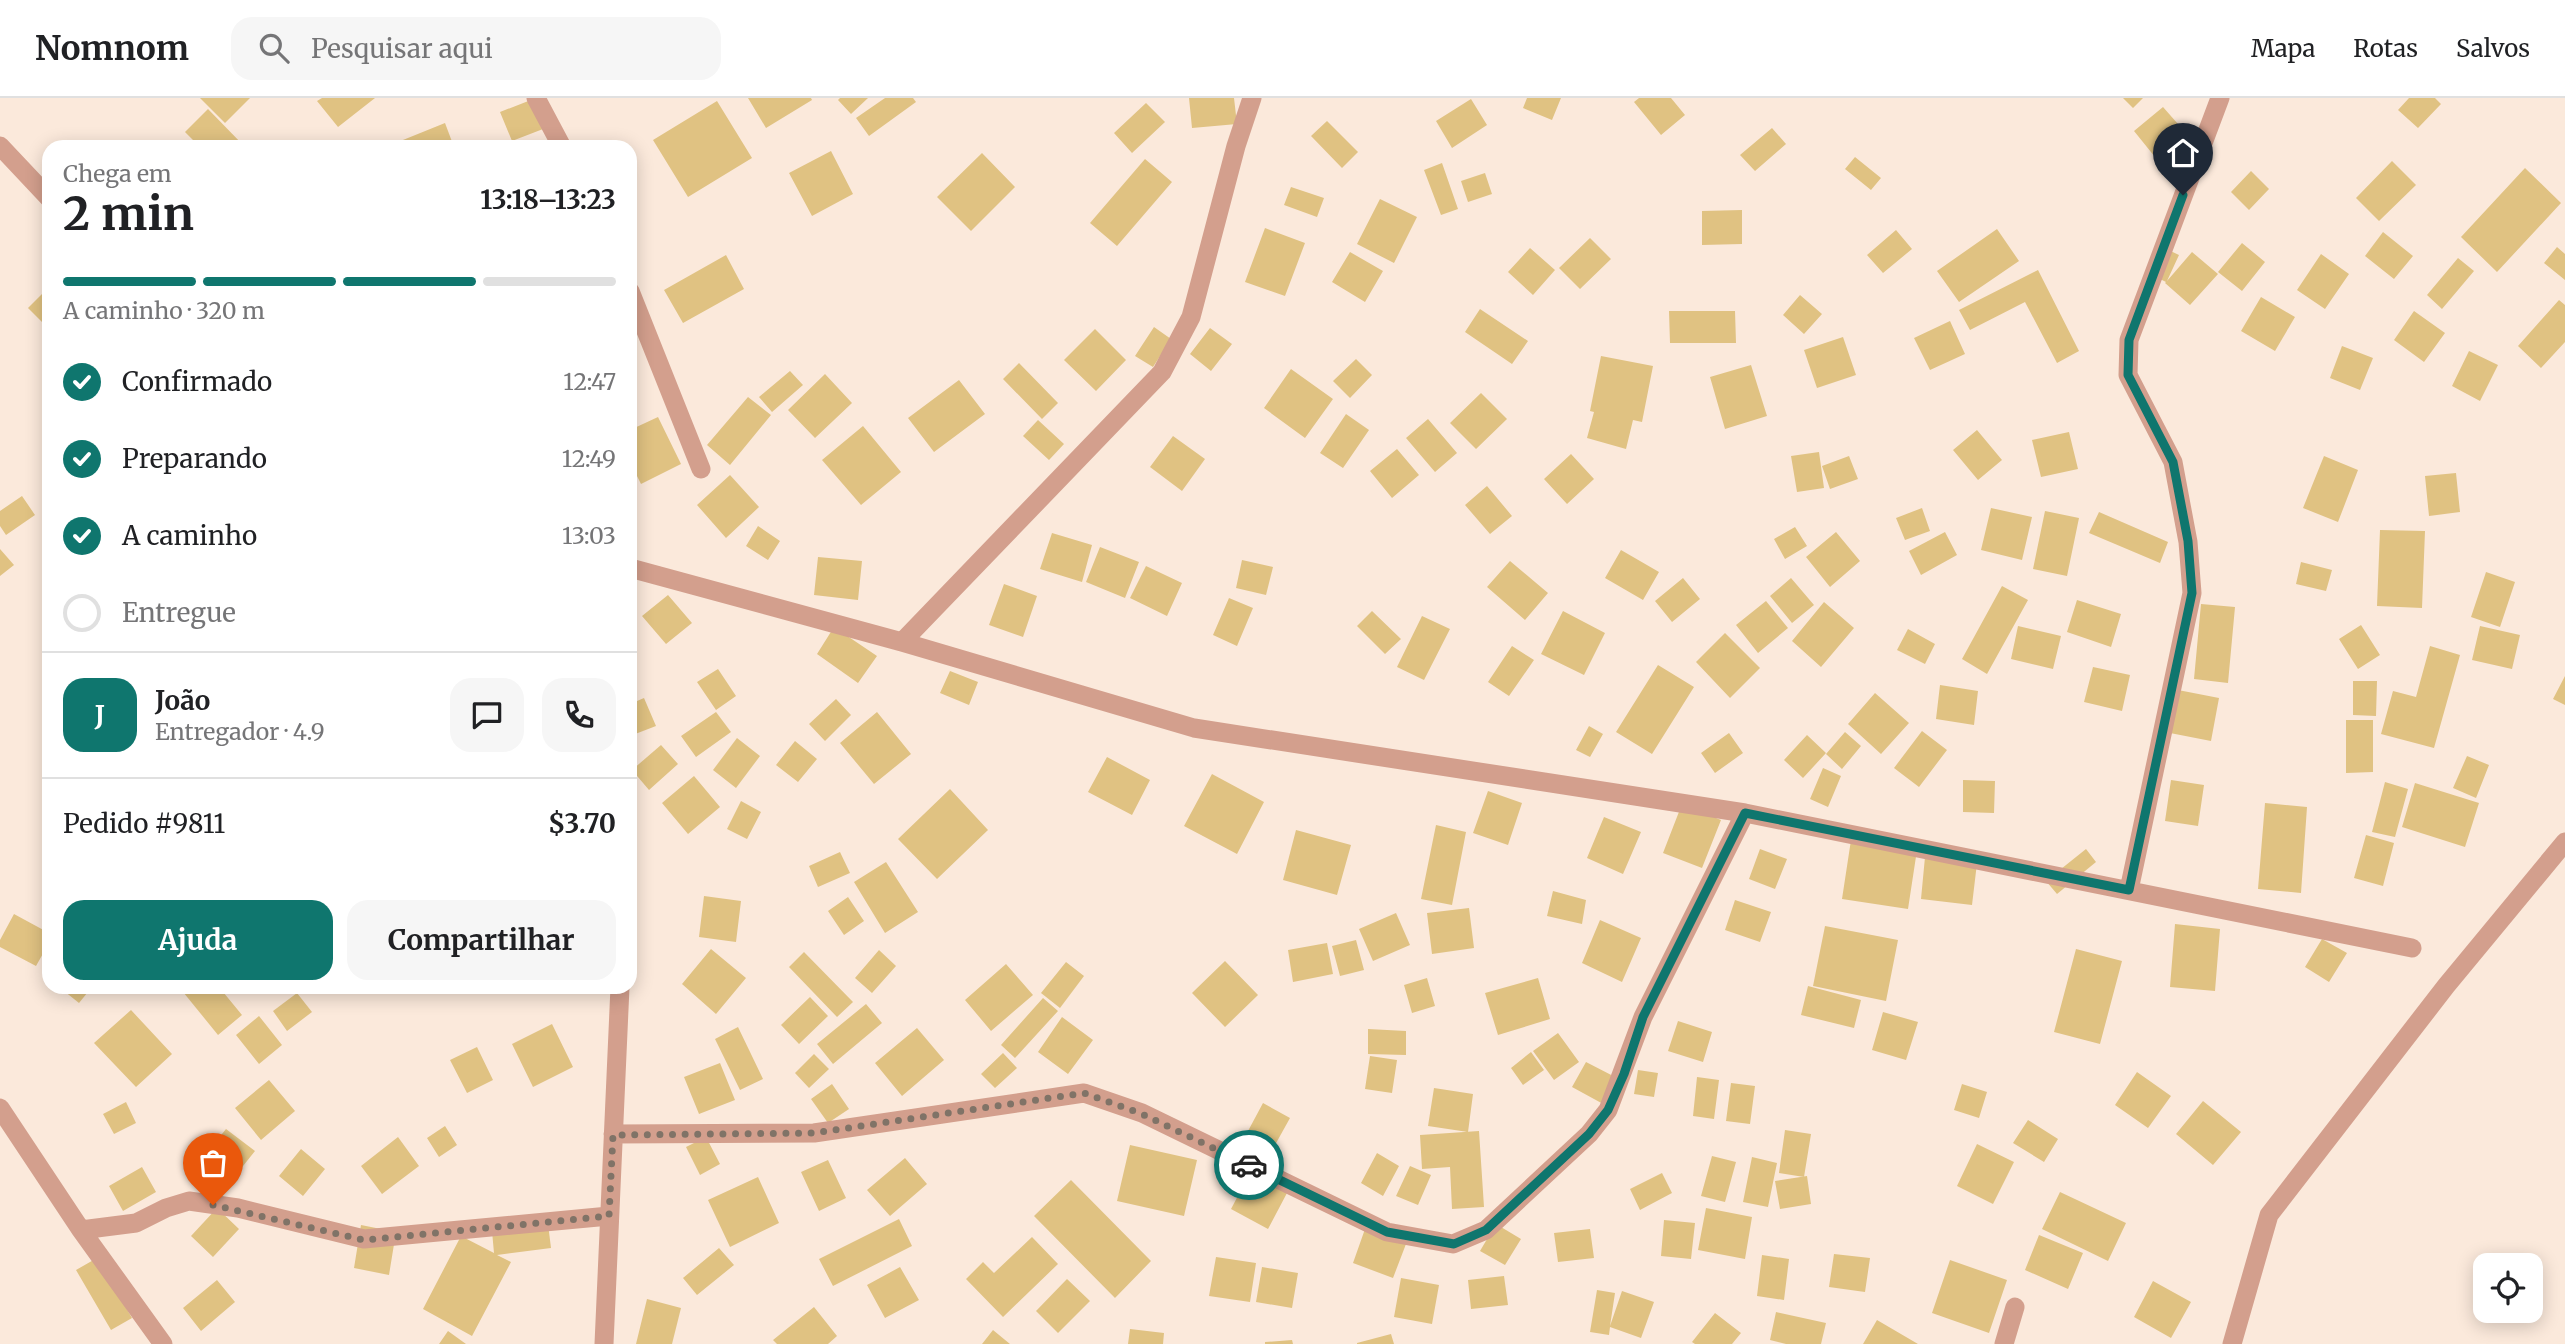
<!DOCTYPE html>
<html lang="pt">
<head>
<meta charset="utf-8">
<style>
	:root { --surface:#fff; --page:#f6f6f6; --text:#202124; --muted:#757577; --line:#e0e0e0; --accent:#0f766e }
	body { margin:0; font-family:Merriweather,serif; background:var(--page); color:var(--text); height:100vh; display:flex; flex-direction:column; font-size:26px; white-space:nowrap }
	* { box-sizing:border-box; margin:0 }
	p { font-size:23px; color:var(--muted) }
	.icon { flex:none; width:38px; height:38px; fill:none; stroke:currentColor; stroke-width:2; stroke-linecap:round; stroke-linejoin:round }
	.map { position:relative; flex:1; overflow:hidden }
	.side { position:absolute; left:42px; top:42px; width:595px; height:854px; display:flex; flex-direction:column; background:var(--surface); border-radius:21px; box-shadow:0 4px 18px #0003 }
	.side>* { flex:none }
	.tools { position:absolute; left:2473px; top:1155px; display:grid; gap:14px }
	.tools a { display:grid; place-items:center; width:70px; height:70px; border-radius:14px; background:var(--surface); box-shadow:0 4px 18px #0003; font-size:35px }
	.pin { position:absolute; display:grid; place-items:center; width:60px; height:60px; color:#fff; margin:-72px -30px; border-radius:50% 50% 50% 0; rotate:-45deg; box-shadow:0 0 7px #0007 }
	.pin .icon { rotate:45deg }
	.courier { position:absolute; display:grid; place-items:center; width:70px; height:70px; margin:-35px; border:5px solid #0f766e; border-radius:50%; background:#fff; color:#222; box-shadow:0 2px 9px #0007 }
	.headline em { font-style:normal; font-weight:700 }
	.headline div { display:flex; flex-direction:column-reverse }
	.headline { display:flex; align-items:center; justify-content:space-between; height:119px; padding:0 21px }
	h1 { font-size:46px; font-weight:700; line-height:52px }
	.bar { display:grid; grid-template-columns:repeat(4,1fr); gap:10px 7px; align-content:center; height:84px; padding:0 21px }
	.bar i { height:9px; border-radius:5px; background:var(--line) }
	.bar .selected { background:var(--accent) }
	.bar p { grid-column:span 4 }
	.line { display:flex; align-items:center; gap:18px; padding:0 21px; border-top:2px solid var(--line) }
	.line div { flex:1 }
	.round { display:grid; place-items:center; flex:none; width:74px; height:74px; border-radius:21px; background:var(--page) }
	ol { padding:0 21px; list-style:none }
	li { display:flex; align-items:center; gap:21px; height:77px }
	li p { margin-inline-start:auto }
	li .icon { padding:7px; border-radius:50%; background:var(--accent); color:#fff; stroke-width:4 }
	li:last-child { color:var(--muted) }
	li i { width:38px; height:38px; border:4px solid var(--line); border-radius:50% }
	.button { display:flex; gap:14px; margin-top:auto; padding:14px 21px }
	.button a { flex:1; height:80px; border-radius:21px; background:var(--accent); color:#fff; font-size:28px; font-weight:700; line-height:80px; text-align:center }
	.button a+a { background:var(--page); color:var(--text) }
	header { display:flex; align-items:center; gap:42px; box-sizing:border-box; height:98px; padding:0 35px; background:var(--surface); border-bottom:2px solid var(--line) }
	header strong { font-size:33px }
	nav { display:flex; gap:38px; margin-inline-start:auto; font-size:24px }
	.search { width:490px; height:63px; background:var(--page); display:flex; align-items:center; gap:18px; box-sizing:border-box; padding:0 24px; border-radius:21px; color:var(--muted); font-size:26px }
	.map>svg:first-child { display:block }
</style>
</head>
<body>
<header>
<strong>Nomnom</strong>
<div class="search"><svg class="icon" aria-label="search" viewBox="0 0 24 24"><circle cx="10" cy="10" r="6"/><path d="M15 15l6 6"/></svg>Pesquisar aqui</div>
<nav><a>Mapa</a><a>Rotas</a><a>Salvos</a></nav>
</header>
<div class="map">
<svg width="2565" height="1246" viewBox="0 0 2565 1246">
	<rect width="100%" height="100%" fill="#fbe9db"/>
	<path fill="#e0c282" d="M200,0H250L225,25Z
		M322,0H375L338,29L317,3Z
		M536,0L556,26L512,43L500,14Z
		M748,0H811L812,2L766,30Z
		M840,0H868L851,16L838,2Z
		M885,0H913L916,4L869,38L856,20Z
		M1189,0H1234L1237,26L1192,30Z
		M1527,0H1561L1552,22L1523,10Z
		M1639,0H1671L1685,17L1661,37L1634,4Z
		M2123,0H2143L2133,10Z
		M2409,0H2435L2441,6L2418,30L2398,12Z
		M1471,1L1487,27L1452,50L1436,23Z
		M717,3L752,60L688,99L653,42Z
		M1146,5L1165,24L1132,55L1114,35Z
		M2163,9L2185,34L2155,59L2134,33Z
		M208,11L245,49H200L185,34Z
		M1327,23L1358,54L1342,70L1311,38Z
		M445,25L454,49H399L398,44Z
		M1772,30L1786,46L1755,73L1740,57Z
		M831,53L853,96L812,118L789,75Z
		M982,55L1015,89L971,133L937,99Z
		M1855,59L1881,80L1871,92L1845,71Z
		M1145,61L1172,84L1117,148L1090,125Z
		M2392,63L2416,87L2379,123L2356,100Z
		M1442,65L1458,111L1441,117L1424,72Z
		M2525,70L2561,105L2497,174L2461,139Z
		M2251,73L2269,91L2249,112L2231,94Z
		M1485,75L1492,96L1468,104L1461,83Z
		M1291,89L1324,100L1317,119L1284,107Z
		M1380,101L1417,119L1394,165L1357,146Z
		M1742,112V146L1702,147V113Z
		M1265,130L1305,145L1285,198L1245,184Z
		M1997,131L2019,163L1959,204L1937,173Z
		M1896,132L1912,151L1883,175L1867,157Z
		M2383,134L2413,158L2394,181L2365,158Z
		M1590,140L1611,161L1580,191L1559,170Z
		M2242,145L2265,164L2242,193L2218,174Z
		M2160,148L2179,157L2167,183L2192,154L2218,176L2190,207L2165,185L2166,184L2148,175Z
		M2557,149L2565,156V182L2544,165Z
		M1530,150L1555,172L1533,197L1508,174Z
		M1350,154L1383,173L1365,204L1332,184Z
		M2321,156L2349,176L2325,211L2297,192Z
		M726,157L744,191L683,225L664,192Z
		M2458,160L2474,173L2442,211L2427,197Z
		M2038,172L2079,253L2057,265L2025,204L1970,232L1959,212Z
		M45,193L49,197V231L28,210Z
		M1800,197L1822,216L1804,236L1783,217Z
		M2261,199L2295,219L2275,253L2241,233Z
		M2559,202L2565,207V244L2541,270L2518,248Z
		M1480,211L1528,243L1512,266L1465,234Z
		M1669,213H1735L1736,245H1670Z
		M2414,213L2445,235L2424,264L2394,242Z
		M1950,223L1965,256L1930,272L1914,240Z
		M1154,229L1171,241L1153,269L1135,258Z
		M1210,230L1232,246L1211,273L1190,256Z
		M1095,231L1126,262L1096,293L1064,262Z
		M1843,239L1856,277L1817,290L1804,252Z
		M2342,248L2373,260L2360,292L2330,280Z
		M2469,253L2498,267L2480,303L2452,288Z
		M1601,258L1653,268L1642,324L1633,322L1626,351L1587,340L1594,314L1590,313Z
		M1356,261L1372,277L1350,300L1333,283Z
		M1019,265L1058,305L1042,321L1003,281Z
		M1751,267L1767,318L1725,331L1710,279Z
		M1291,271L1333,301L1305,340L1264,310Z
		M790,273L803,287L772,314L759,299Z
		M825,276L852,305L815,340L788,312Z
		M959,282L985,316L934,354L908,320Z
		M1481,295L1507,321L1476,351L1450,325Z
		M748,299L771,317L730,367L707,347Z
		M1346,316L1369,332L1343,370L1320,355Z
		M658,319L681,366L641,386L630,364V332Z
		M1428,321L1457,355L1435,374L1406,340Z
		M1038,322L1064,346L1049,362L1023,338Z
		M863,328L901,374L861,407L822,362Z
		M1977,332L2002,362L1978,382L1953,352Z
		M2069,334L2078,371L2041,379L2032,342Z
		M1173,338L1205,361L1182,393L1150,369Z
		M1397,351L1419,377L1392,400L1370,373Z
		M1819,354L1824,390L1797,394L1791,358Z
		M1571,356L1594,381L1567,406L1544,381Z
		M1849,358L1858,381L1830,391L1822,368Z
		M2324,358L2358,372L2338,424L2303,410Z
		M2456,375L2460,414L2429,418L2425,378Z
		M730,377L759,409L726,440L697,407Z
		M1487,388L1512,418L1490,436L1465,407Z
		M22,398L35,417L6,437L0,428V413Z
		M1922,410L1930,433L1905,442L1896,420Z
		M1991,410L2032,419L2022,462L1981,452Z
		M2045,413L2079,420L2067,478L2033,471Z
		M2099,414L2168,444L2160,465L2089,435Z
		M758,428L780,443L768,462L746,448Z
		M1795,429L1807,448L1785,461L1774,441Z
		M2380,432L2425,433L2422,510L2377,508Z
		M1836,434L1860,463L1830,489L1806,459Z
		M1945,434L1957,457L1921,477L1909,453Z
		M1052,435L1092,447L1082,484L1040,471Z
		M1100,449L1139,464L1125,500L1086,484Z
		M0,451L14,467L0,478Z
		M1621,452L1659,474L1643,502L1605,480Z
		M818,459L862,463L858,502L814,497Z
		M1242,462L1273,469L1266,497L1236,490Z
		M1510,463L1548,495L1525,522L1487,489Z
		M2301,464L2332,472L2326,493L2296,486Z
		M1146,468L1182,485L1167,518L1130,500Z
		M2486,474L2515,484L2500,529L2471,519Z
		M1683,480L1700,501L1672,524L1655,503Z
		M1791,480L1814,507L1792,525L1770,498Z
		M1004,486L1037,498L1023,539L989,527Z
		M2002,488L2028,502L1987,576L1962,561Z
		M668,497L692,525L666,546L642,518Z
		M1229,500L1253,510L1237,548L1213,537Z
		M2077,502L2121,516L2111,549L2067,534Z
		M1766,503L1788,530L1758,555L1736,527Z
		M1824,504L1854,530L1821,569L1792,543Z
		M2201,506L2235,509L2228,585L2194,581Z
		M1372,513L1401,541L1385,556L1357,528Z
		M1563,513L1605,535L1584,577L1541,556Z
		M1422,518L1450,531L1424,582L1397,569Z
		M2361,527L2380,557L2358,571L2339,541Z
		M2018,528L2061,538L2053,571L2011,561Z
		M2480,528L2520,537L2512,571L2472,562Z
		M834,529L877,558L858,585L817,556Z
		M1908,531L1935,546L1925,566L1897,552Z
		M1725,535L1760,570L1730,600L1696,564Z
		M1512,548L1534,562L1509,598L1488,584Z
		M2430,548L2460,557L2434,650L2381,636L2393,593L2416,599Z
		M1658,567L1694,589L1652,656L1616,634Z
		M2093,569L2130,577L2122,613L2084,604Z
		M718,571L736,598L716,612L697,584Z
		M950,573L978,584L969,607L940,595Z
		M2565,578V607L2553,601Z
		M2353,583H2377L2376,618L2353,617Z
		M1940,587L1978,593L1974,627L1936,621Z
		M2178,592L2219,600L2211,643L2170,635Z
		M1875,595L1909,625L1881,656L1848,626Z
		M644,600L656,628L630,638V606Z
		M836,601L851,617L825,643L809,626Z
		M716,614L731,634L696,659L681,638Z
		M877,614L911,656L874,686L840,645Z
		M2346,622H2373V674L2346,675Z
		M1589,628L1603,636L1590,659L1576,652Z
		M1922,633L1947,652L1919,689L1894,670Z
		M1845,634L1861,648L1842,671L1826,656Z
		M1729,635L1743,655L1715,675L1701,655Z
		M1807,637L1826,655L1803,680L1784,662Z
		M737,640L760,658L736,690L713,672Z
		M795,643L817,661L798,684L776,667Z
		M661,647L678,666L649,692L632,672Z
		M2467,658L2489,667L2476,700L2453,690Z
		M1107,659L1150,682L1132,717L1088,694Z
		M1823,670L1841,678L1828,709L1810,701Z
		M1212,676L1264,704L1237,756L1184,728Z
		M694,678L720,709L688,736L662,705Z
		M1963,682L1995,683L1994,715L1963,714Z
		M2171,682L2204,687L2198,728L2165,723Z
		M2385,684L2408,691L2395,739L2372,734Z
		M2415,685L2479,705L2465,749L2402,729Z
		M950,691L988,732L937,781L898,741Z
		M1488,693L1522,705L1508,747L1473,735Z
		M741,703L761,714L747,741L727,731Z
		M2265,705L2307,709L2301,795L2258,791Z
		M1682,706L1721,722L1702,770L1663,755Z
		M1604,719L1641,734L1623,776L1587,760Z
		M1436,727L1466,734L1452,807L1421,801Z
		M1296,732L1351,747L1337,797L1283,782Z
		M2366,737L2394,745L2383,788L2354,780Z
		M1851,742L1917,752L1908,811L1842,801Z
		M1760,751L1787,761L1775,791L1749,781Z
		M2086,751L2096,764L2057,796L2046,783Z
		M840,754L850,775L818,789L809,768Z
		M1925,759L1977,765L1972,807L1921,801Z
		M886,764L918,814L885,835L854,784Z
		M1553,793L1586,802L1582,826L1547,818Z
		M704,798L741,803L736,844L699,839Z
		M848,799L864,823L844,837L828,813Z
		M1735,802L1771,814L1760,844L1725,832Z
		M1469,810L1474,850L1432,856L1427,815Z
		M1396,815L1410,847L1373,863L1359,831Z
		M14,816L49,835V845L36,868L0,849V842Z
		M1600,822L1641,840L1622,884L1582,865Z
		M2175,826L2220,831L2215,893L2170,889Z
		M1825,828L1898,842L1886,903L1813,888Z
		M2322,841L2347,855L2329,884L2305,869Z
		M1356,842L1364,872L1340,878L1332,848Z
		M1327,845L1333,876L1293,884L1288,852Z
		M711,851L746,880L716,916L682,886Z
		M2076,851L2122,863L2100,946L2054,934Z
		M879,852L896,868L872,895L855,880Z
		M804,854L853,904L837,919L789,869Z
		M1225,863L1258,897L1225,929L1192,895Z
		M1066,864L1084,878L1060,910L1041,895Z
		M1006,866L1033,897L991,933L965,902Z
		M1427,880L1435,908L1412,915L1404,887Z
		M1538,880L1550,921L1498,937L1485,895Z
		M1808,888L1861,902L1854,930L1801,917Z
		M59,889H92L79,905Z
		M179,889H219L242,917L218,937Z
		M297,895L312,914L287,933L273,913Z
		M810,899L828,918L799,946L781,927Z
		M1043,900L1058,913L1015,960L1001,947Z
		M866,906L882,925L833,966L817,946Z
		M131,912L172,956L136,989L94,945Z
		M1883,914L1918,924L1906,962L1872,952Z
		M259,918L282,947L259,966L236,937Z
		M1062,919L1093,942L1068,976L1038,954Z
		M1678,923L1712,934L1703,964L1668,953Z
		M552,926L573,969L533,989L512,946Z
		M738,929L763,981L740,992L715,941Z
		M917,930L944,962L902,998L875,965Z
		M1368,931L1406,933V957L1368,956Z
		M1558,935L1579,964L1554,982L1533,953Z
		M477,949L493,982L467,995L450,962Z
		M1531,954L1544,972L1523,987L1511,970Z
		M1003,955L1017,970L995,990L981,976Z
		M814,956L829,971L809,990L795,975Z
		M1370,958L1397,962L1392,995L1365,991Z
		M1586,964L1619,981L1605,1007L1572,989Z
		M720,965L735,1002L699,1016L684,979Z
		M1638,972L1658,975L1654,999L1634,996Z
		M2137,974L2171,998L2148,1030L2115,1007Z
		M1697,979L1719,982L1714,1021L1693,1018Z
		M269,982L295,1013L261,1042L235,1010Z
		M1731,985L1755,988L1750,1026L1726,1023Z
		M832,986L849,1011L828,1025L811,1001Z
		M1962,986L1987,994L1979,1020L1954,1012Z
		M1434,990L1473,996L1468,1034L1428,1028Z
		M2203,1003L2241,1034L2213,1067L2176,1036Z
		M126,1004L136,1025L114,1036L103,1016Z
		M1263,1005L1290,1020L1275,1047L1248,1033Z
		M2028,1022L2058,1041L2044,1064L2013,1045Z
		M445,1028L457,1047L439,1059L427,1040Z
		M226,1031L255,1053L235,1078L206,1056Z
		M1785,1032L1811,1036L1804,1079L1779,1075Z
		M1479,1033L1484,1109L1452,1111L1450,1069L1422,1071L1420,1037Z
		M398,1039L419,1068L382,1096L361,1068Z
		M706,1039L720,1066L700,1077L686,1049Z
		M1977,1046L2014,1064L1993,1106L1957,1088Z
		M1130,1047L1197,1062L1184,1118L1117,1103Z
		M301,1051L325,1071L303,1098L279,1078Z
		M1377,1055L1399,1068L1383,1098L1361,1085Z
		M1712,1058L1736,1064L1725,1104L1701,1098Z
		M1752,1059L1777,1065L1768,1109L1743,1104Z
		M905,1060L927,1086L890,1118L867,1092Z
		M828,1062L846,1100L819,1113L801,1074Z
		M1410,1068L1431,1077L1418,1107L1396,1098Z
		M142,1069L156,1094L123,1113L109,1088Z
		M1250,1075L1287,1095L1268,1131L1231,1111Z
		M1662,1075L1672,1095L1640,1112L1630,1091Z
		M1807,1078L1811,1106L1780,1111L1775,1083Z
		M758,1079L779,1125L730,1149L708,1102Z
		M1071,1082L1151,1163L1115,1200L1034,1118Z
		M2060,1094L2126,1125L2108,1163L2042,1131Z
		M217,1110L239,1131L213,1159L191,1138Z
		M1706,1110L1752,1119L1745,1161L1698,1152Z
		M899,1121L912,1148L833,1188L819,1161Z
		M1664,1122L1695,1125L1691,1161L1661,1158Z
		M548,1126L551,1150L497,1157L511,1164L472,1238L423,1211L461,1138L494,1155L492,1133Z
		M1496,1126L1521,1141L1505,1167L1480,1153Z
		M361,1127L396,1134L389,1177L354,1170Z
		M1365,1131L1406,1146L1393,1180L1353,1165Z
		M1590,1131L1594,1160L1558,1164L1554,1135Z
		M2039,1137L2083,1155L2068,1191L2025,1172Z
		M1032,1139L1058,1166L1003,1219L966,1181L983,1164L994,1175Z
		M719,1150L734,1167L697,1197L683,1180Z
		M1834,1156L1870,1160L1865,1194L1829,1189Z
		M1762,1157L1789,1161L1784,1202L1757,1198Z
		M1216,1159L1256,1165L1250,1204L1209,1198Z
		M97,1160L132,1220L111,1232L76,1172Z
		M1950,1162L2007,1182L1989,1235L1932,1215Z
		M900,1169L919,1202L885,1220L867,1187Z
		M1262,1169L1298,1175L1292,1210L1256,1204Z
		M1504,1178L1508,1207L1471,1211L1468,1182Z
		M1401,1180L1439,1187L1432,1226L1394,1219Z
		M1067,1181L1090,1203L1058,1235L1036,1213Z
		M217,1182L235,1204L201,1233L183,1210Z
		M2153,1183L2191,1204L2171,1240L2134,1219Z
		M1597,1192L1615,1195L1610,1228L1622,1193L1654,1204L1641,1240L1610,1229L1609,1237L1590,1234Z
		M647,1201L681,1210L672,1246H636Z
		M814,1209L837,1238L828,1246H777L773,1242Z
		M1776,1214L1826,1225L1821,1246H1786L1770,1242Z
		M1715,1215L1741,1235L1732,1246H1695L1692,1244Z
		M1877,1222L1918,1246H1863Z
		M1130,1231L1164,1235L1163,1246H1128Z
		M993,1232L1010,1246H982Z
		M448,1233L466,1246H439Z
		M1391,1236L1394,1246H1357V1245Z
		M1292,1242L1293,1246H1265V1244Z"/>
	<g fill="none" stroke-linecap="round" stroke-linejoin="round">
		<path stroke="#d39f8d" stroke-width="19" d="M536,0L562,49
			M0,48L49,100
			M630,193L701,371
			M630,470L902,544L1194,630L1745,715L2412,850
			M902,544L1162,274L1191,219L1236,48L1252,0
			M2129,792L2192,495L2188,444L2173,364L2128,277L2129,242L2220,0
			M0,1010L81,1132L163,1246
			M613,1036L814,1035L1084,995L1142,1015L1387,1134L1453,1146L1486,1132L1589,1036L1608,1012L1643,919L1745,715
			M81,1132L136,1125L166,1110L189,1103L238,1110L364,1141L609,1118
			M604,1246L620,889
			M2004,1246L2015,1209
			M2232,1246L2269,1117L2446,888L2565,744"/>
	</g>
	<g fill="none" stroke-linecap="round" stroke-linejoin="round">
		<path stroke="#807367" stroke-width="7" stroke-dasharray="0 12.6" d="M213,1107L364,1142L609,1118L613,1037L814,1035L1084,995L1142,1016L1249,1067"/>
		<path stroke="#0f766e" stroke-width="9" d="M1249,1067L1387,1134L1454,1146L1486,1132L1589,1036L1608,1012L1624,976L1643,919L1745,715L2129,792L2192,495L2188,443L2173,364L2128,277L2129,242L2183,97"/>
	</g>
</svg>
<div class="tools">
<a><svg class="icon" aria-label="locate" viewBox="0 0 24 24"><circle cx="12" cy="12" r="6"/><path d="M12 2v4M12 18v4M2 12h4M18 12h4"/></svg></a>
</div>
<div class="pin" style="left:213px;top:1107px;background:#ea580c"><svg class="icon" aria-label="bag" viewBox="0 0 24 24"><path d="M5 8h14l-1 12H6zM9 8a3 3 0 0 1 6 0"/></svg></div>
<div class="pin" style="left:2183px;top:97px;background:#1f2937"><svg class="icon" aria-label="home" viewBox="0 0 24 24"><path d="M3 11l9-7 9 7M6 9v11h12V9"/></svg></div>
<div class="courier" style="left:1249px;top:1067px"><svg class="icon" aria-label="car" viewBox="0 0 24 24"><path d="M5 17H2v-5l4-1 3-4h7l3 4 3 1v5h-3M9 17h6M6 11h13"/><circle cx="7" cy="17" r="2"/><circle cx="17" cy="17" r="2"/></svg></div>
<section class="side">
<div class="headline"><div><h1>2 min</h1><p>Chega em</p></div><em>13:18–13:23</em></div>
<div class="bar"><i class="selected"></i><i class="selected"></i><i class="selected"></i><i></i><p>A caminho · 320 m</p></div>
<ol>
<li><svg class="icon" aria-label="check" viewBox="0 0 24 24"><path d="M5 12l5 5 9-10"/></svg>Confirmado<p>12:47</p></li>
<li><svg class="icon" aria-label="check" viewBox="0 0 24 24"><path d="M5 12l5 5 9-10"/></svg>Preparando<p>12:49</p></li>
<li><svg class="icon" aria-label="check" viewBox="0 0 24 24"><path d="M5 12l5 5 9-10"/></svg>A caminho<p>13:03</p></li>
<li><i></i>Entregue</li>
</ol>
<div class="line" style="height:126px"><b class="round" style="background:var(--accent);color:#fff">J</b><div><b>João</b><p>Entregador · 4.9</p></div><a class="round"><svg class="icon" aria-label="chat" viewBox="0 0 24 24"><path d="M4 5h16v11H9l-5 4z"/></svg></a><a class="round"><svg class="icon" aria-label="phone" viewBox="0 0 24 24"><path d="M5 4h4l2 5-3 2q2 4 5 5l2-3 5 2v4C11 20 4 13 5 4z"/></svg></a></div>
<div class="line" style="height:91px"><div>Pedido #9811</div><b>$3.70</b></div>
<div class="button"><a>Ajuda</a><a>Compartilhar</a></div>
</section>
</div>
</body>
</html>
